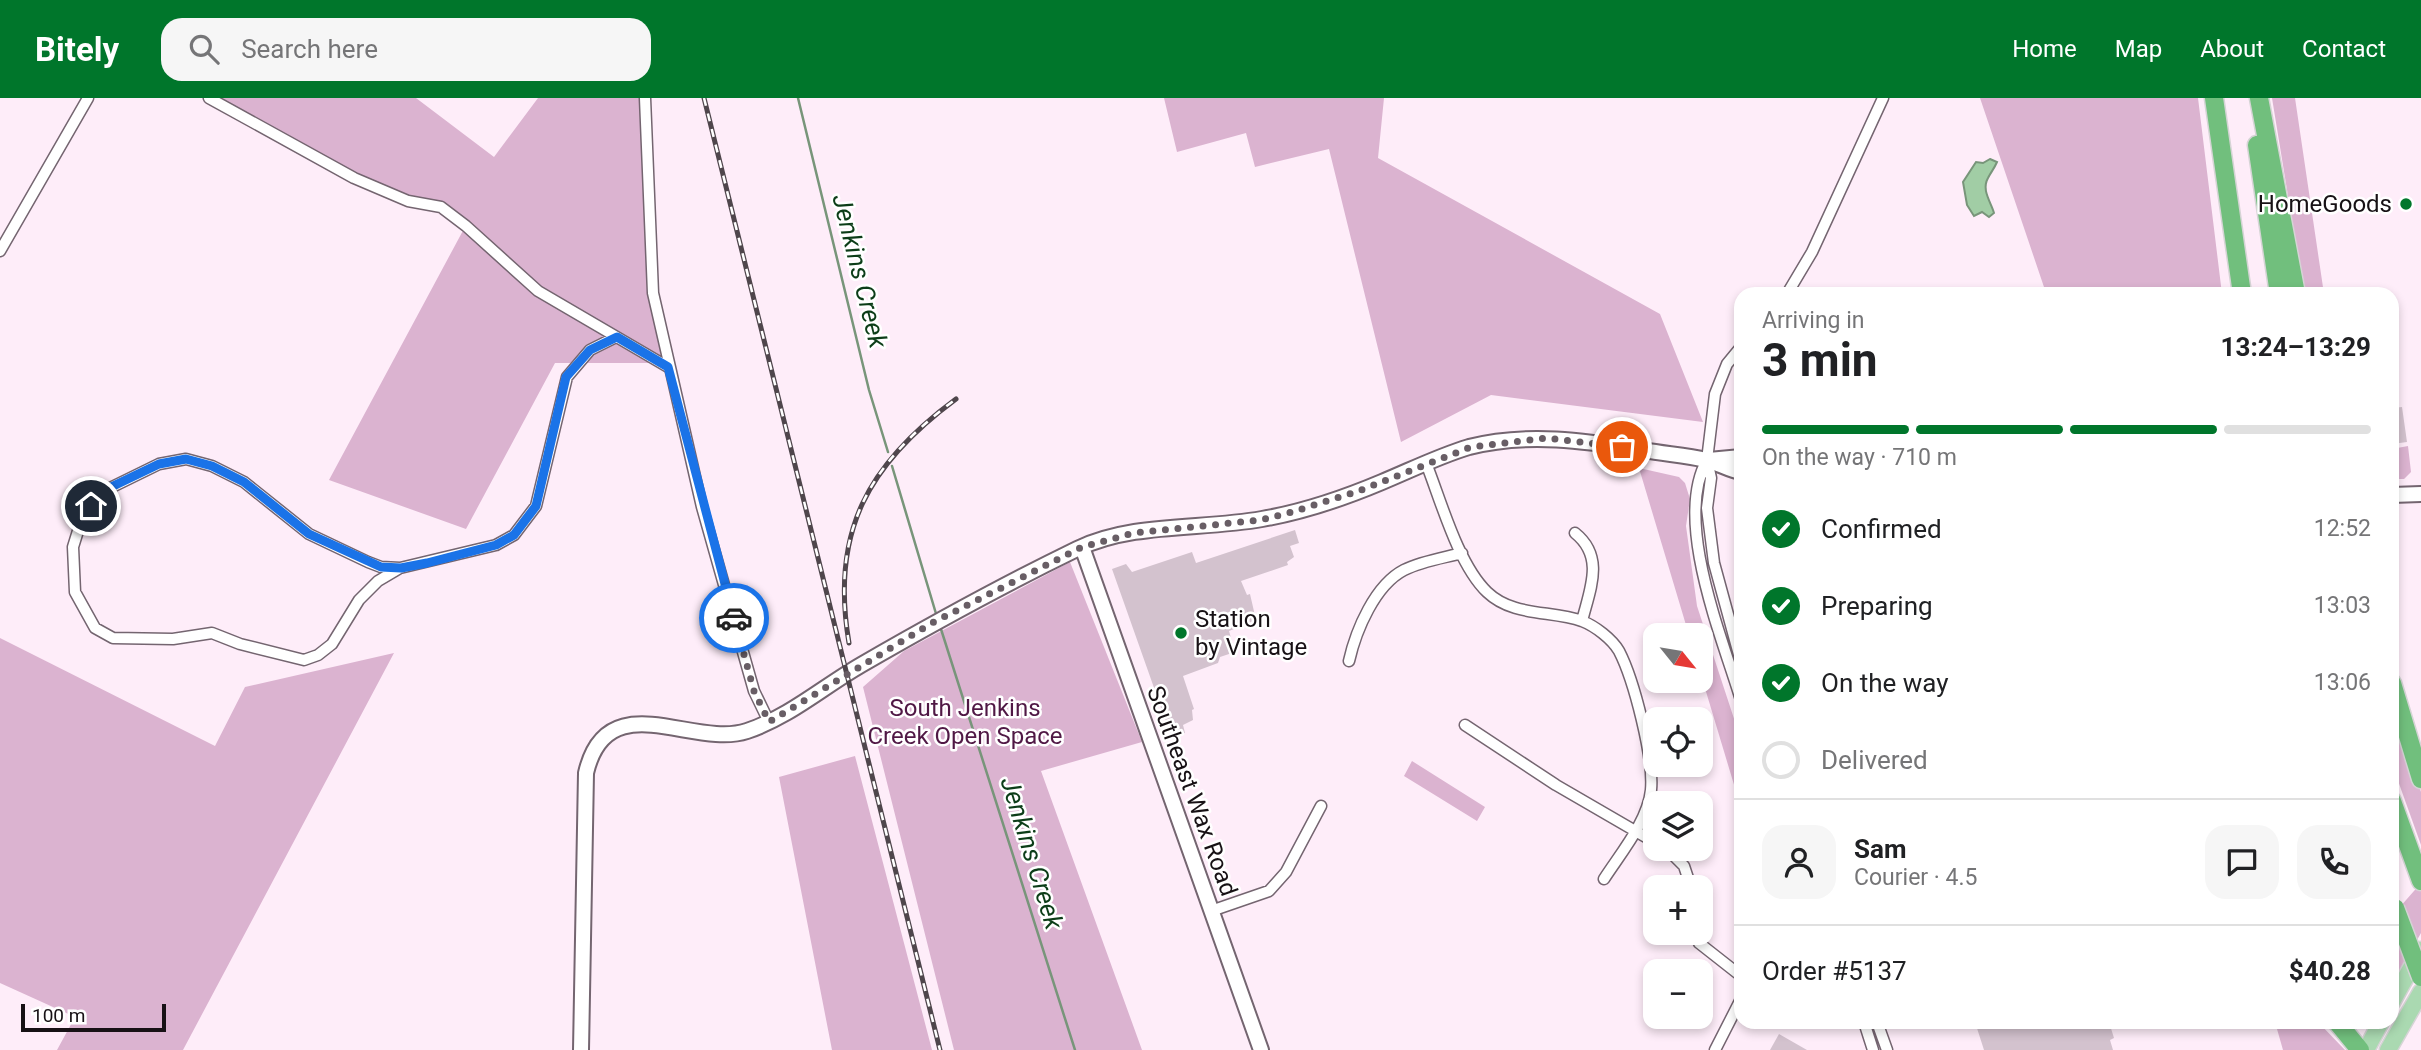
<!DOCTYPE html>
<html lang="en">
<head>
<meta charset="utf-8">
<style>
	:root { --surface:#fff; --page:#f6f6f6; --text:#202124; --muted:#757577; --line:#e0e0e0; --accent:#00762b }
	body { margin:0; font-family:Roboto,sans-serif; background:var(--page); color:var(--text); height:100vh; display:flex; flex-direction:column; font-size:26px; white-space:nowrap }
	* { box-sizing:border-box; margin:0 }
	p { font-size:23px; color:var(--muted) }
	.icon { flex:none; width:38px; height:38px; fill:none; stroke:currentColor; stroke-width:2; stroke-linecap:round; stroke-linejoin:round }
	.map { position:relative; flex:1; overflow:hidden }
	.sheet { position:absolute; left:1734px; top:189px; width:665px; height:742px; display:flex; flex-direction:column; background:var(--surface); border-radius:21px; box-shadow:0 4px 10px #0003 }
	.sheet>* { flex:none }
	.needle { width:46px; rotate:120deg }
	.tools { position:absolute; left:1643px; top:525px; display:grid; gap:14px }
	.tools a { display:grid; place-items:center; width:70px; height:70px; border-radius:14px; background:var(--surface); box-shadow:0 4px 10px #0003; font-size:35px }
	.scale { position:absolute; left:21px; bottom:18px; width:145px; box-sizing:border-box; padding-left:7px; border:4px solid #171115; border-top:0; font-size:19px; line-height:24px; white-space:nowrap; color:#171115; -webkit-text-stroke:5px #fff; paint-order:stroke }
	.pin { position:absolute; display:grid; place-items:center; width:60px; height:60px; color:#fff; margin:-30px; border:4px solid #fff; border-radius:50%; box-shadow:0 2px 7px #0007 }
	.courier { position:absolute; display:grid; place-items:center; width:70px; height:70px; margin:-35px; border:5px solid #1a73e8; border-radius:50%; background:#fff; color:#222; box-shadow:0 2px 9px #0007 }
	.headline em { font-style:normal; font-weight:700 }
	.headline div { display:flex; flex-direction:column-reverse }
	.headline { display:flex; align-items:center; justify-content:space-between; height:119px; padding:0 28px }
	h1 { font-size:46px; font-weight:700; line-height:52px }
	.bar { display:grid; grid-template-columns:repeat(4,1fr); gap:10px 7px; align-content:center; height:84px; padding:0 28px }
	.bar i { height:9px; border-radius:5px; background:var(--line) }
	.bar .selected { background:var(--accent) }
	.bar p { grid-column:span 4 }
	.line { display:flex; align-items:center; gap:18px; padding:0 28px; border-top:2px solid var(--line) }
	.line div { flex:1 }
	.round { display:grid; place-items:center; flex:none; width:74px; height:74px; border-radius:21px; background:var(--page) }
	ol { padding:0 28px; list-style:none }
	li { display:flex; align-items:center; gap:21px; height:77px }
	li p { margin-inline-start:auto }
	li .icon { padding:7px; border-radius:50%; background:var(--accent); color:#fff; stroke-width:4 }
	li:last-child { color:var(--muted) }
	li i { width:38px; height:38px; border:4px solid var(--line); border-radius:50% }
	header { display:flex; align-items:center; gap:42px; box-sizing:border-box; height:98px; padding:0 35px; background:var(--accent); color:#fff }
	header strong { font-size:33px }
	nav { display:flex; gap:38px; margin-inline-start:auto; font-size:24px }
	.search { width:490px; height:63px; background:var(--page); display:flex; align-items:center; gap:18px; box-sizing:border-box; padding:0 24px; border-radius:21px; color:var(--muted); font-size:26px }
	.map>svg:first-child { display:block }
</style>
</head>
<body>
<header>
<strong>Bitely</strong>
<div class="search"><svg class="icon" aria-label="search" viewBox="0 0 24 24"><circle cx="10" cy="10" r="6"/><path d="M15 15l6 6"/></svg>Search here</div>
<nav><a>Home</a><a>Map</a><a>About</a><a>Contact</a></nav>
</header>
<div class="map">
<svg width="2421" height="952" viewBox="0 0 2421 952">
	<rect width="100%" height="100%" fill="#feedf9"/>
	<path fill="#dbb3d0" d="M214,0H416L494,59L538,0H645L662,265H555L466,431L329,382L466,127L441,109L330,68Z
		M1164,0H1384L1378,60L1660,216L1703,324L1491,297L1401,344L1329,51L1255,69L1246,35L1177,54Z
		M1980,0H2198L2222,196H2044L2045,192Z
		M2272,0H2295L2324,196H2304Z
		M2408,348L2411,374L2404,381H2392V351Z
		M1639,370L1679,379L1685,385L1690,401L1686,428L1697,508L1741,642V710L1701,577V537H1689Z
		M1070,464L1142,644L1041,673L1142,952H954L863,589L904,553Z
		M0,540L215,648L245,589L394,555L183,952H57L75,919L0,885Z
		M2392,599L2421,694V747L2392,666Z
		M855,658L932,952H832L779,679Z
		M1412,663L1485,709L1477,723L1404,678Z
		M2421,785V835L2392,886V818Z
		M2275,924H2318L2345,952H2283Z"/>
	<path fill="#a1cda5" stroke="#78957a" stroke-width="2" d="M1990,61L1997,64C1994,71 1991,74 1988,80C1981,92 1991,104 1994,115L1989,119L1982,114L1974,118L1967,107L1963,84L1976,64L1983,65Z"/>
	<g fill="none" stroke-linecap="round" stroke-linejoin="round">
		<path stroke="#78957a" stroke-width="2.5" d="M798,0L869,292L888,354
			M892,368L937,519
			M940,528L1075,952"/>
	</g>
	<path fill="#d3c2ce" d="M2402,309L2407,344L2392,346V310Z
		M1295,432L1299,445L1290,448L1294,459L1287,464L1288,467L1241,483L1247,497L1250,496L1256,522L1229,533L1235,554L1220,559L1218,565L1183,578L1194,611L1192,612L1193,622L1183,627L1185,635L1174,639L1172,634L1170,635L1112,471L1126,466L1132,474L1192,454L1196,465Z
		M1975,924H2109L2114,940L2110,942L2113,952H1984Z
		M1779,936L1807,952H1770Z"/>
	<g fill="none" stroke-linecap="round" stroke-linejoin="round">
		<defs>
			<path id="street" d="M209,0L354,80L408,103L441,109L466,128L538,193L668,269
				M645,0L653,195L702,409L754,593L769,624
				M0,153L88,0
				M1787,196L1812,154L1883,0
				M1741,249L1727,266L1715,296L1707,362L1711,380L1707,410L1714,465L1741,564
				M1707,362C1673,422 1722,539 1741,602
				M1426,365C1441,403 1458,466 1487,494C1513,519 1551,512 1582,523C1595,528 1612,541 1619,553C1634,582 1654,660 1651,692C1648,723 1620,756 1604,781
				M1575,435C1605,459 1590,491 1582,523
				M400,470L381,469L368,464L309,436L244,384L212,368L186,361L159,366L108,391L82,420L73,449L75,494L95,530L113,540L173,541L212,535L240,546L304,562L318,557L332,546L359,502L378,483L400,470L496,447L514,437L536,408L567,279L590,252L616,239
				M1349,563C1356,532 1375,487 1404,472C1422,463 1443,460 1462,455
				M1465,627L1556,687L1656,745
				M1667,751L1684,768L1691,789
				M1211,813L1269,793L1286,774L1321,708
				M1695,835L1699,845L1741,878
				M1864,924L1873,952
				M1877,924L1887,952
				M1715,952L1741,901"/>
			<path id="secondary" d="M1709,362L1741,359
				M2392,397L2421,396
				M1082,449L1261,952
				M581,952L586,675C607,585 693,651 747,633C789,619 823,589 861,567C932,526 1003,487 1077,451C1133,424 1202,432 1262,421C1303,414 1344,400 1382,384C1411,372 1439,358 1469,349C1527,334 1586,343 1644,352C1664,356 1686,357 1706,362C1718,365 1729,372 1741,374"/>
			<path id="primary" d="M2392,904L2421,852
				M2366,952L2381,924
				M2388,952L2421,894"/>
			<path id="highway" d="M2214,0L2242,196
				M2259,0L2296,196
				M2257,47L2279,196
				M2392,585L2421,681
				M2392,703L2421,783
				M2337,924L2360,952"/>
		</defs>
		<use href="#street" stroke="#746570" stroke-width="13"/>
		<use href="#secondary" stroke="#746570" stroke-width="18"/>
		<use href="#primary" stroke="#d5d4d5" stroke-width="19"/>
		<use href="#highway" stroke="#d5d4d5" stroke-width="21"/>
		<use href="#street" stroke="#fff" stroke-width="10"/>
		<use href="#secondary" stroke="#fff" stroke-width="14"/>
		<use href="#primary" stroke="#aad9b1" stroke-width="16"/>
		<use href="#highway" stroke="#71bf7d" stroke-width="18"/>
		<defs>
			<path id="rail" d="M704,0L940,952
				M849,545C830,434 868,366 956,301"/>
		</defs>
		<use href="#rail" stroke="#4f464c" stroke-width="5"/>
		<use href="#rail" stroke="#fff" stroke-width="2.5" stroke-dasharray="8" stroke-linecap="butt"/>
		<defs>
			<path id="highway-bridge" d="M2395,810L2421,879"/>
		</defs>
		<use href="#highway-bridge" stroke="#d5d4d5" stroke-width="21" stroke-linecap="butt"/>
		<use href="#highway-bridge" stroke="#71bf7d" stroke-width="18"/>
	</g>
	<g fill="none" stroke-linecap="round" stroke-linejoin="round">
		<path stroke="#685e65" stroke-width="7" stroke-dasharray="0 12.6" d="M734,520L754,593L769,624L932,525L1082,449L1134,435L1261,422L1292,414L1356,394L1471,349L1546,340L1622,349"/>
		<path stroke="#1a73e8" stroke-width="9" d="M91,408L107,391L159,366L186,361L212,368L244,384L309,436L381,469L401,470L427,465L496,447L514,437L536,408L566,279L590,252L617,239L668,269L734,520"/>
	</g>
	<g fill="#00762b" stroke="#fff" stroke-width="2.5">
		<circle cx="2406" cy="106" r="7"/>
		<circle cx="1181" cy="535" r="7"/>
	</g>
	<g text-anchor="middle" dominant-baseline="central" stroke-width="5" stroke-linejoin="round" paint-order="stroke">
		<g font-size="24" fill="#171115" stroke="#fff" text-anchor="end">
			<text x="2392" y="106">HomeGoods</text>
			<text x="1195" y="521" text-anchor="start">Station<tspan x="1195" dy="28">by Vintage</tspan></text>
		</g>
		<g font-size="24" fill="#501845" stroke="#fff">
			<text x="965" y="610">South Jenkins<tspan x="965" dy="28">Creek Open Space</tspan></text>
		</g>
		<g font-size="24" fill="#171115" stroke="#fff">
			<text transform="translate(1192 693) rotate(70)">Southeast Wax Road</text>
		</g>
		<g font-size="26" font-style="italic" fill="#0c3d18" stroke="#fff">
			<text transform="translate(860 173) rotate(76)">Jenkins Creek</text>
			<text transform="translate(1032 755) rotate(73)">Jenkins Creek</text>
		</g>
	</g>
</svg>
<div class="tools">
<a><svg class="needle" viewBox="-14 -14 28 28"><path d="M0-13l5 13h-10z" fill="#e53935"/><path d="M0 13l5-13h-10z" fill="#757577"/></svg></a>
<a><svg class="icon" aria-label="locate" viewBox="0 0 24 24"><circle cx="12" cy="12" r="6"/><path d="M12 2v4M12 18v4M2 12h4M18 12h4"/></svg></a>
<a><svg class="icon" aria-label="layers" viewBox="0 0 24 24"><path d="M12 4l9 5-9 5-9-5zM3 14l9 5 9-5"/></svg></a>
<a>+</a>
<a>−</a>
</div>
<div class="scale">100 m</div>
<div class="pin" style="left:1622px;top:349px;background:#ea580c"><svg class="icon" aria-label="bag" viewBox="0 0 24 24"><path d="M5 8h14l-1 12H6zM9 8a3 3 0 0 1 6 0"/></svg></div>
<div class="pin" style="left:91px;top:408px;background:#1f2937"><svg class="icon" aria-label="home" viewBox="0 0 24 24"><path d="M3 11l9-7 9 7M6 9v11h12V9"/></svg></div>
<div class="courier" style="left:734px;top:520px"><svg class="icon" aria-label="car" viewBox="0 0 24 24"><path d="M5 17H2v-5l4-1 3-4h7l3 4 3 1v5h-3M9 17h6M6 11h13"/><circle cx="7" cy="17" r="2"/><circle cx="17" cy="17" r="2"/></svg></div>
<section class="sheet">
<div class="headline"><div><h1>3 min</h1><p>Arriving in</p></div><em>13:24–13:29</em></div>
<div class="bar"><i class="selected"></i><i class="selected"></i><i class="selected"></i><i></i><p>On the way · 710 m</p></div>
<ol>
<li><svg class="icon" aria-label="check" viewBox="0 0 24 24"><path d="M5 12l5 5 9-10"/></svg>Confirmed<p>12:52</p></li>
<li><svg class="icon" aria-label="check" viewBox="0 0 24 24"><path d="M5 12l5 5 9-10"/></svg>Preparing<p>13:03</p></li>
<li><svg class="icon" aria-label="check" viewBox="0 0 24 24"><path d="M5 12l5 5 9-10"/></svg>On the way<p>13:06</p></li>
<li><i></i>Delivered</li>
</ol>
<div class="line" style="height:126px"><a class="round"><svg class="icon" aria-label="person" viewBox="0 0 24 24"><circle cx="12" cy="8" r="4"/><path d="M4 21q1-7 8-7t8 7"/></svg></a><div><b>Sam</b><p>Courier · 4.5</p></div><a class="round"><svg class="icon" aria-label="chat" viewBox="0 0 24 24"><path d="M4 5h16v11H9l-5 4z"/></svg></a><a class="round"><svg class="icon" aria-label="phone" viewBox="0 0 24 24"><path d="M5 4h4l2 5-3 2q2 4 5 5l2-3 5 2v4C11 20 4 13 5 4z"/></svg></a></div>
<div class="line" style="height:91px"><div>Order #5137</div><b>$40.28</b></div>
</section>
</div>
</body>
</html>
